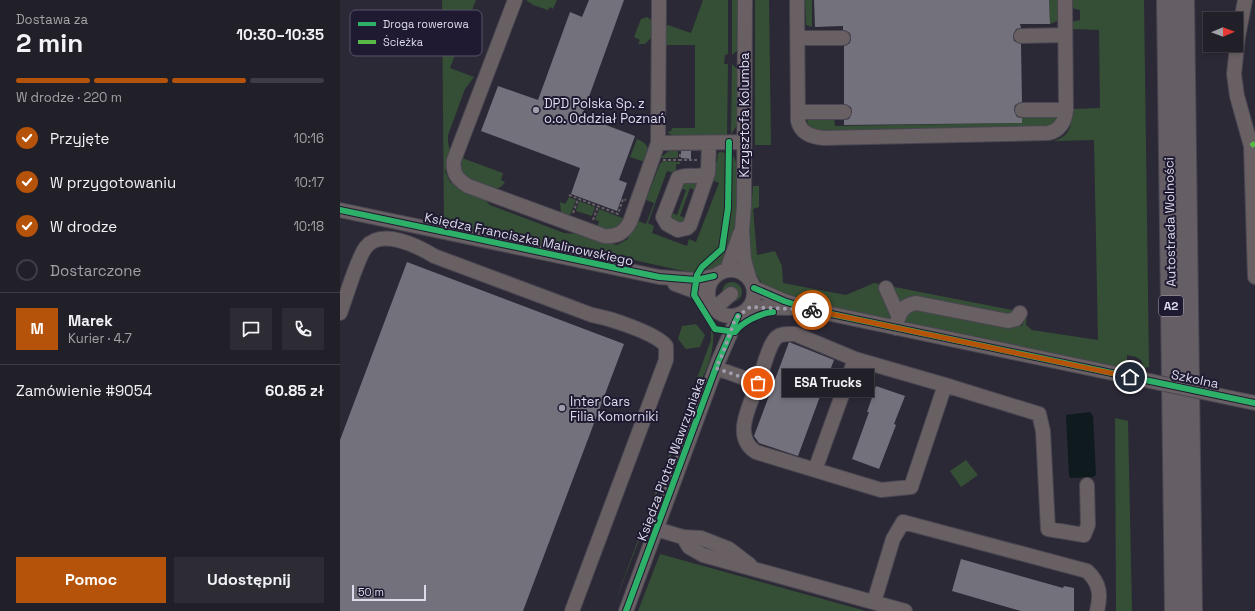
<!DOCTYPE html>
<html lang="pl">
<head>
<meta charset="utf-8">
<style>
	:root { --surface:#211f28; --page:#2d2c34; --text:#f1f3f6; --muted:#a2a2a8; --line:#3e3d45; --accent:#b45309 }
	body { margin:0; font-family:"Space Grotesk",sans-serif; background:var(--page); color:var(--text); height:100vh; display:flex; flex-direction:column; font-size:15px; white-space:nowrap }
	* { box-sizing:border-box; margin:0 }
	p { font-size:13px; color:var(--muted) }
	.icon { flex:none; width:22px; height:22px; fill:none; stroke:currentColor; stroke-width:2; stroke-linecap:round; stroke-linejoin:round }
	.map { position:relative; flex:1; overflow:hidden }
	.sheet { display:flex; flex-direction:column; background:var(--surface); width:340px }
	.sheet>* { flex:none }
	.needle { width:26px; rotate:89deg }
	.controls { position:absolute; left:863px; top:12px; display:grid; gap:8px }
	.controls a { display:grid; place-items:center; width:40px; height:40px; border-radius:0px; background:var(--surface); box-shadow:0 2px 6px #0003,0 0 0 1px var(--line); font-size:20px }
	.scale { position:absolute; left:12px; bottom:10px; width:74px; box-sizing:border-box; padding-left:4px; border:2px solid #dddbeb; border-top:0; font-size:11px; line-height:14px; white-space:nowrap; color:#dddbeb; -webkit-text-stroke:3px #1f1a31; paint-order:stroke }
	.pin { position:absolute; display:grid; place-items:center; width:34px; height:34px; color:#fff; margin:-17px; border:2px solid #fff; border-radius:50%; box-shadow:0 1px 4px #0007 }
	.courier { position:absolute; display:grid; place-items:center; width:40px; height:40px; margin:-20px; border:3px solid #b45309; border-radius:50%; background:#fff; color:#222; box-shadow:0 1px 5px #0007 }
	.bubble { position:absolute; height:28px; border-radius:0px; background:var(--surface); box-shadow:0 2px 6px #0003,0 0 0 1px var(--line); font-size:13px; font-weight:700; line-height:28px; text-align:center }
	.summary em { font-style:normal; font-weight:700 }
	.summary div { display:flex; flex-direction:column-reverse }
	.summary { display:flex; align-items:center; justify-content:space-between; height:68px; padding:0 16px }
	h1 { font-size:26px; font-weight:700; line-height:30px }
	.bar { display:grid; grid-template-columns:repeat(4,1fr); gap:6px 4px; align-content:center; height:48px; padding:0 16px }
	.bar i { height:5px; border-radius:3px; background:var(--line) }
	.bar .on { background:var(--accent) }
	.bar p { grid-column:span 4 }
	.line { display:flex; align-items:center; gap:10px; padding:0 16px; border-top:1px solid var(--line) }
	.line div { flex:1 }
	.round { display:grid; place-items:center; flex:none; width:42px; height:42px; border-radius:0px; background:var(--page) }
	ol { padding:0 16px; list-style:none }
	li { display:flex; align-items:center; gap:12px; height:44px }
	li p { margin-inline-start:auto }
	li .icon { padding:4px; border-radius:50%; background:var(--accent); color:#fff; stroke-width:4 }
	li:last-child { color:var(--muted) }
	li i { width:22px; height:22px; border:2px solid var(--line); border-radius:50% }
	.primary-button { display:flex; gap:8px; margin-top:auto; padding:8px 16px }
	.primary-button a { flex:1; height:46px; border-radius:0px; background:var(--accent); color:#fff; font-size:16px; font-weight:700; line-height:46px; text-align:center }
	.primary-button a+a { background:var(--page); color:var(--text) }
	main { display:flex; flex:1; min-height:0 }
	.map>svg:first-child { display:block }
</style>
</head>
<body>
<main>
<section class="sheet">
<div class="summary"><div><h1>2 min</h1><p>Dostawa za</p></div><em>10:30–10:35</em></div>
<div class="bar"><i class="on"></i><i class="on"></i><i class="on"></i><i></i><p>W drodze · 220 m</p></div>
<ol>
<li><svg class="icon" aria-label="check" viewBox="0 0 24 24"><path d="M5 12l5 5 9-10"/></svg>Przyjęte<p>10:16</p></li>
<li><svg class="icon" aria-label="check" viewBox="0 0 24 24"><path d="M5 12l5 5 9-10"/></svg>W przygotowaniu<p>10:17</p></li>
<li><svg class="icon" aria-label="check" viewBox="0 0 24 24"><path d="M5 12l5 5 9-10"/></svg>W drodze<p>10:18</p></li>
<li><i></i>Dostarczone</li>
</ol>
<div class="line" style="height:72px"><b class="round" style="background:var(--accent);color:#fff">M</b><div><b>Marek</b><p>Kurier · 4.7</p></div><a class="round"><svg class="icon" aria-label="chat" viewBox="0 0 24 24"><path d="M4 5h16v11H9l-5 4z"/></svg></a><a class="round"><svg class="icon" aria-label="phone" viewBox="0 0 24 24"><path d="M5 4h4l2 5-3 2q2 4 5 5l2-3 5 2v4C11 20 4 13 5 4z"/></svg></a></div>
<div class="line" style="height:52px"><div>Zamówienie #9054</div><b>60.85 zł</b></div>
<div class="primary-button"><a>Pomoc</a><a>Udostępnij</a></div>
</section>
<div class="map">
<svg width="915" height="611" viewBox="0 0 915 611">
	<rect width="100%" height="100%" fill="#2c2936"/>
	<path fill="#344f35" d="M102,0H136L110,68L134,77L125,89L108,135V143L111,154L105,171L110,182L141,196L150,205L224,233L240,234L277,245L288,239L295,220L306,224L314,203L306,200L320,164L323,161L340,162V164H336V172L334,173L327,171L308,223L314,226L312,233L347,246L349,239L356,242L379,183L372,180L374,162H377L378,153L380,152L387,153V208L381,247L359,266L356,272L353,273L280,257L254,256L252,257L104,226Z
		M186,0H217L213,9L210,7L208,10L193,5Z
		M363,0H388V54L385,55L384,64H388L387,137L333,136L327,132L331,131L332,128H355V45H326L324,26L328,25L351,33Z
		M392,0H400L398,50L392,55Z
		M415,0H429L431,145H415Z
		M465,0H472V27L466,25Z
		M709,0H717V21L710,24Z
		M731,0H804L809,367L804,368L801,360L796,357L787,355V370L563,323L566,310L589,307L682,326L687,313L686,325L692,330L758,340L754,140L714,141C732,135 731,125 732,109L760,108L759,30L732,29L731,22L740,20V10L731,8Z
		M307,17L313,21V36L305,44H298L300,40L294,37L301,19Z
		M392,64L397,69L398,74V124L391,134Z
		M682,114L716,116L717,118L711,127L479,132L470,128L467,121L469,118L494,117L495,126L682,123Z
		M297,139C309,144 310,149 305,162L290,157Z
		M338,148V158H320L330,150Z
		M391,153C406,167 396,243 385,260C382,265 366,273 361,275L363,268L384,250L390,210Z
		M122,158L163,173L161,180L165,182C155,199 130,181 121,171Z
		M343,182L358,183L357,191L350,188L340,216L347,219L342,224L331,221L330,212L337,215L346,190L339,188Z
		M413,186H419V207L413,209L417,255L435,251L442,266L443,283L506,295L534,283L677,311L675,316L590,301L554,312L551,320L485,308L486,302L479,300L478,306L463,303L423,285L412,268L409,252V205L412,199Z
		M229,197L236,200L229,218L221,213L220,202L225,204Z
		M239,201L255,207L252,216L236,211Z
		M259,209L285,219L282,223L273,230L257,229L259,221L255,220Z
		M382 292a10 10 0 1 1 20 0a10 10 0 1 1-20 0Z
		M356,324L365,335L360,347L346,349L338,339L342,326Z
		M371,328C378,338 367,374 359,383L272,611L371,340Z
		M775,418L788,421L792,611H776Z
		M626,460L638,475L621,487L610,471Z
		M320,554L526,611H298Z"/>
	<path fill="#0e1a1d" d="M750,412L753,416L756,475L753,477L730,478L729,475L726,415Z"/>
	<path fill="#73717c" d="M249,0H284L242,116L295,136L279,180L287,183L277,211L231,194L240,168L141,131L158,86L198,100L230,12L242,17Z
		M474,0H709L710,24H680L681,28L676,29L673,36L674,41L681,44L682,102L675,105L674,110L677,117L682,118V123L504,125V120L509,119L512,112L511,107L504,104V46L510,43L511,38L510,33L503,30V26L475,27Z
		M341,151H351V159L341,158Z
		M67,262L284,344L183,611H0V440Z
		M449,342L494,360L486,381L495,385L491,394L482,391L458,456L419,443L414,436Z
		M536,386L565,396L554,424L556,425L539,469L512,459L529,412H527Z
		M621,559L723,588L724,586L734,588V611H681L612,591Z"/>
	<g fill="none" stroke-linecap="round" stroke-linejoin="round">
		<defs>
			<path id="minor" d="M175,0L114,160C112,173 117,179 128,186L264,236C277,237 284,233 290,222L318,143L319,0
				M405,0L404,205L402,230L404,260L409,277
				M457,0L458,121C461,134 472,137 484,138L708,133C720,131 725,121 726,110L725,0
				M905,0L898,37L894,74L897,96L911,146L915,277
				M681,36L725,35
				M457,38H503
				M682,110H726
				M458,112H504
				M318,143L404,142
				M368,173C359,179 348,173 338,178L323,217L327,224L338,230L347,228L350,225L368,173L369,143
				M0,210L319,277L356,280L374,276
				M368 293a23 23 0 1 1 46 0a23 23 0 1 1-46 0Z
				M387,270L400,234
				M335,284L368,296
				M414,288L444,301L472,310L791,377
				M546,288L558,315
				M411,307L450,308
				M374,309L391,294
				M0,313C6,298 17,258 26,247C42,228 78,246 94,256L252,315C269,318 316,333 326,346V360L232,611
				M556,328C558,315 562,305 576,303L668,321L676,319L680,313
				M376,368L418,383C411,404 391,436 416,452L541,490L571,487L605,385L699,414L703,431L708,529L744,535L748,525L747,485
				M418,383C422,373 429,343 437,337C442,333 449,334 455,334L515,359L605,385
				M891,398L915,403
				M475,470L515,359
				M316,529L343,537L361,538L389,549L410,565
				M343,537L349,547L363,555L565,611
				M534,602L553,539L563,522L747,571C760,583 761,595 757,611
				M286,611L378,362L398,316"/>
			<path id="highway" d="M827,0L835,611
				M844,0L852,611"/>
		</defs>
		<use href="#minor" stroke="#494652" stroke-width="16"/>
		<use href="#highway" stroke="#494652" stroke-width="22"/>
		<path stroke="#665f65" stroke-width="2" stroke-dasharray="3 2" stroke-linecap="butt" d="M340,154V160H357
			M323,160H340
			M229,195L278,214L283,199L286,200
			M233,213L238,199
			M253,220L258,206"/>
		<use href="#minor" stroke="#696063" stroke-width="14"/>
		<use href="#highway" stroke="#665e65" stroke-width="20"/>
		<defs>
			<path id="minor-bridge" d="M791,377L891,398"/>
		</defs>
		<use href="#minor-bridge" stroke="#494652" stroke-width="16" stroke-linecap="butt"/>
		<use href="#minor-bridge" stroke="#696063" stroke-width="14"/>
		<path stroke="#58b947" stroke-width="5" stroke-dasharray="10 5" stroke-linecap="butt" d="M911,146L915,143"/>
		<defs>
			<path id="cycleway" d="M389,142L388,208L382,249L362,267L357,275L354,295L375,329L395,332C402,322 421,313 433,312
				M0,210L319,277L356,280L374,276
				M414,288L444,301L472,310L915,403
				M286,611L378,362L398,316"/>
		</defs>
		<use href="#cycleway" stroke="#1f1a31" stroke-width="8"/>
		<use href="#cycleway" stroke="#2db169" stroke-width="6"/>
	</g>
	<g fill="none" stroke-linecap="round" stroke-linejoin="round">
		<path stroke="#9f9dac" stroke-width="4" stroke-dasharray="0 7.2" d="M418,383L376,368L383,353L394,322L398,316L410,307L472,310"/>
		<path stroke="#b45309" stroke-width="5" d="M472,310L790,377"/>
	</g>
	<g fill="#9f9dac" stroke="#1f1a31" stroke-width="1.5">
		<circle cx="196" cy="110" r="4"/>
		<circle cx="222" cy="408" r="4"/>
	</g>
	<g text-anchor="middle" dominant-baseline="central" stroke-width="4" stroke-linejoin="round" paint-order="stroke">
		<rect fill="#1f1a31" stroke="#a4a1b3" stroke-width="1" x="819" y="296" width="24" height="20" rx="3"/>
		<g font-size="12" font-weight="bold" fill="#dddbeb">
			<text x="831" y="306">A2</text>
		</g>
		<g font-size="13" fill="#dddbeb" stroke="#1f1a31" text-anchor="start">
			<text x="204" y="103">DPD Polska Sp. z<tspan x="204" dy="15">o.o. Oddział Poznań</tspan></text>
			<text x="230" y="401">Inter Cars<tspan x="230" dy="15">Filia Komorniki</tspan></text>
		</g>
		<g font-size="13" fill="#dddbeb" stroke="#1f1a31">
			<text transform="translate(404 115) rotate(-90)">Krzysztofa Kolumba</text>
			<text transform="translate(830 222) rotate(-91)">Autostrada Wolności</text>
			<text transform="translate(189 239) rotate(12)">Księdza Franciszka Malinowskiego</text>
			<text transform="translate(855 379) rotate(12)">Szkolna</text>
			<text transform="translate(331 459) rotate(-70)">Księdza Piotra Wawrzyniaka</text>
		</g>
	</g>
	<rect x="10" y="10" width="132" height="46" rx="6" fill="#1f1a31" stroke="#585469" stroke-width="1"/>
	<rect x="18" y="22" width="18" height="4" fill="#2db169"/>
	<rect x="18" y="40" width="18" height="4" fill="#58b947"/>
	<g font-size="11" fill="#dddbeb">
		<text x="43" y="28">Droga rowerowa</text>
		<text x="43" y="46">Ścieżka</text>
	</g>
</svg>
<div class="controls">
<a><svg class="needle" viewBox="-14 -14 28 28"><path d="M0-13l5 13h-10z" fill="#e53935"/><path d="M0 13l5-13h-10z" fill="#a2a2a8"/></svg></a>
</div>
<div class="scale">50 m</div>
<div class="pin" style="left:418px;top:383px;background:#ea580c"><svg class="icon" aria-label="bag" viewBox="0 0 24 24"><path d="M5 8h14l-1 12H6zM9 8a3 3 0 0 1 6 0"/></svg></div>
<div class="pin" style="left:790px;top:377px;background:#1f2937"><svg class="icon" aria-label="home" viewBox="0 0 24 24"><path d="M3 11l9-7 9 7M6 9v11h12V9"/></svg></div>
<div class="courier" style="left:472px;top:310px"><svg class="icon" aria-label="bike" viewBox="0 0 24 24"><circle cx="6" cy="16" r="4"/><circle cx="18" cy="16" r="4"/><path d="M6 16l4-8h5l3 8M10 8l3 8H6M13 5h3"/></svg></div>
<div class="bubble" style="left:442px;top:369px;width:92px">ESA Trucks</div>
</div>
</main>
</body>
</html>
